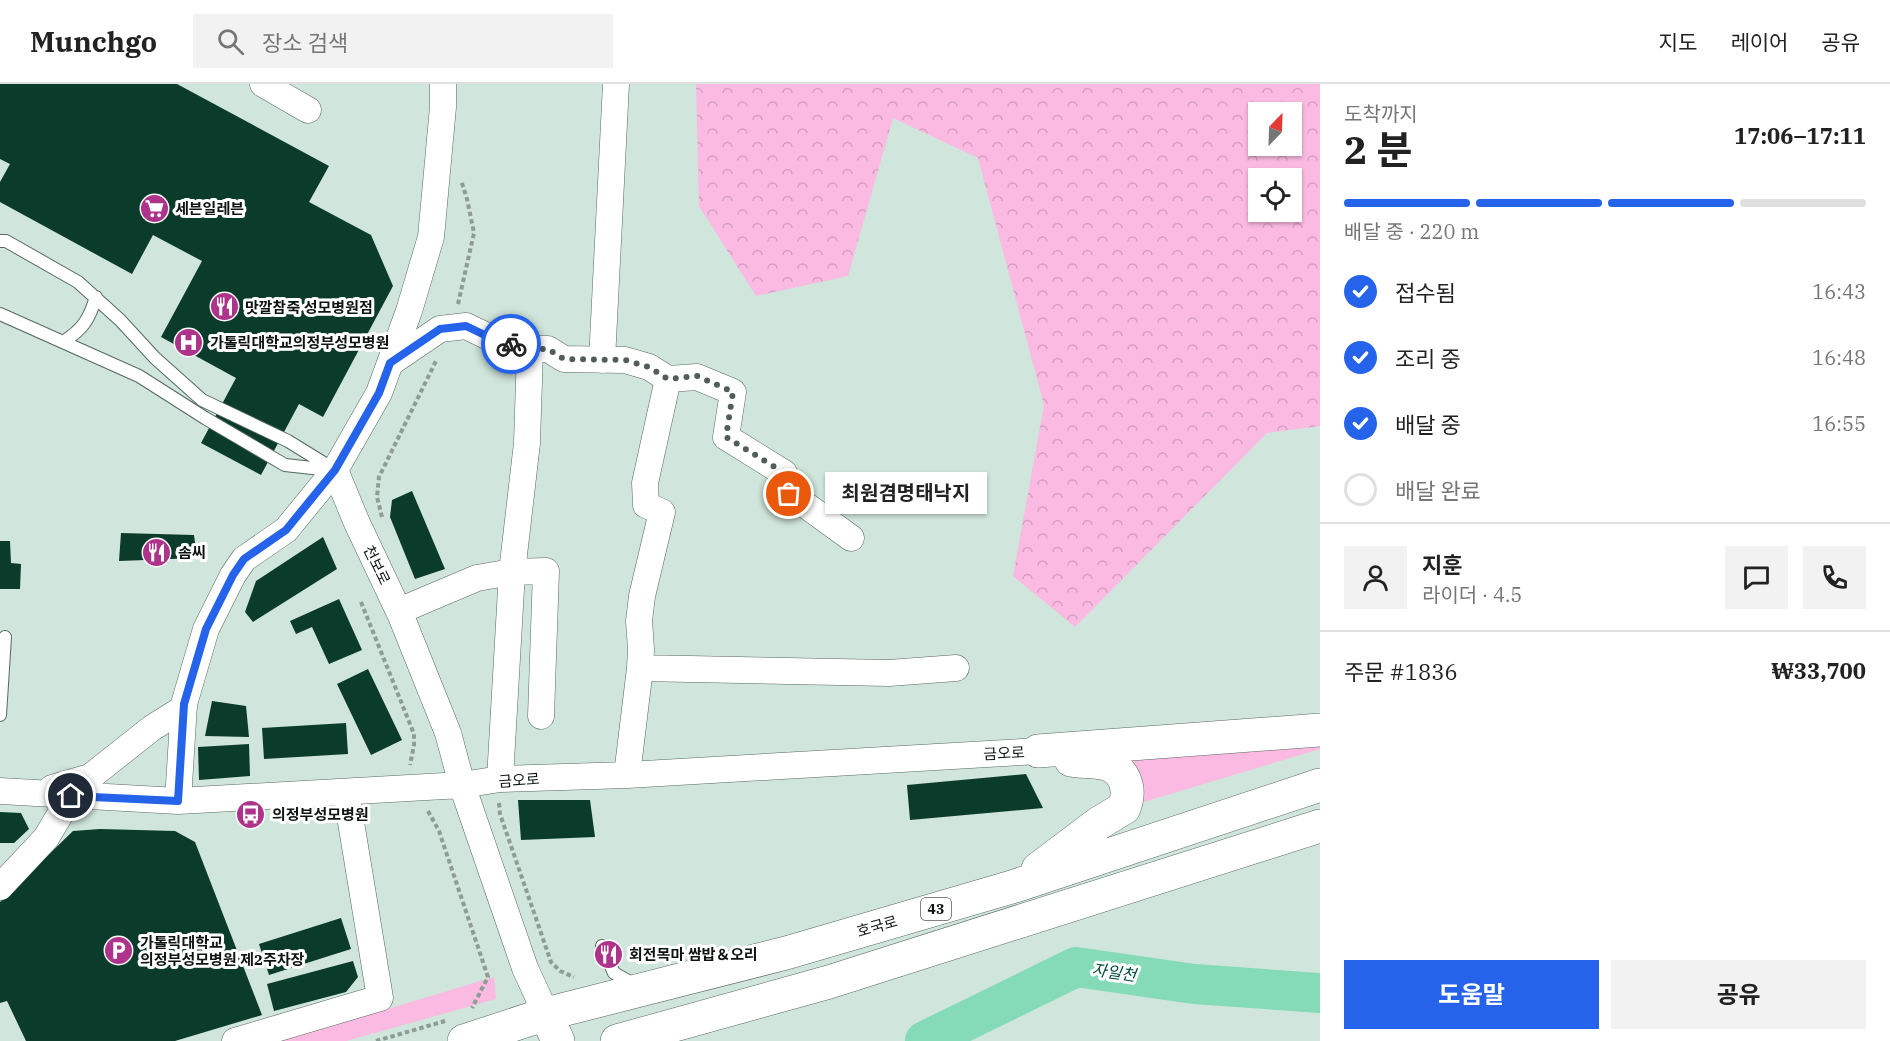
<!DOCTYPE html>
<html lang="ko">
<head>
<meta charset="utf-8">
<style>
	:root { --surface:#fff; --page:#f2f2f2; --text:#222; --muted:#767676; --line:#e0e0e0; --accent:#2563eb }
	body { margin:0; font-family:"IBM Plex Serif","Noto Sans KR",serif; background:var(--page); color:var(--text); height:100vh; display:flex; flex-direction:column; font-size:22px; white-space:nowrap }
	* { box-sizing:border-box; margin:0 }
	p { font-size:20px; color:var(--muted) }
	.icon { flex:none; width:33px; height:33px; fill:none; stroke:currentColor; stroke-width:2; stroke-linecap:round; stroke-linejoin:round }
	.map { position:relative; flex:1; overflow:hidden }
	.side { display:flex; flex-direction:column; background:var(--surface); width:570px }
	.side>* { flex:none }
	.needle { width:39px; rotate:23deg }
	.fabs { position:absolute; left:1248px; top:18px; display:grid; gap:12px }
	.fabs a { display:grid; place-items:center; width:54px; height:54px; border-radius:0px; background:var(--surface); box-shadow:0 2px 4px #0004; font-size:30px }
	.pin { position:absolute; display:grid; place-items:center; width:51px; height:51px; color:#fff; margin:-26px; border:3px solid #fff; border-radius:50%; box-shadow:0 2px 6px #0007 }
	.courier { position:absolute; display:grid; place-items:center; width:60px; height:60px; margin:-30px; border:4px solid #2563eb; border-radius:50%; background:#fff; color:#222; box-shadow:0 2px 8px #0007 }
	.bubble { position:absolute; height:42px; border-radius:0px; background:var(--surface); box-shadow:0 2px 4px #0004; font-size:20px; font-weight:700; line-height:42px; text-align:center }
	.overview em { font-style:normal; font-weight:700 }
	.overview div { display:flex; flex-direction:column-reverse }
	.overview { display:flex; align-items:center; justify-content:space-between; height:102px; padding:0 24px }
	h1 { font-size:39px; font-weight:700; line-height:45px }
	.bar { display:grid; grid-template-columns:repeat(4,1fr); gap:9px 6px; align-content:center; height:72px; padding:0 24px }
	.bar i { height:8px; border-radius:4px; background:var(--line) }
	.bar .active { background:var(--accent) }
	.bar p { grid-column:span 4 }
	.line { display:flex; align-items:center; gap:15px; padding:0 24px; border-top:2px solid var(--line) }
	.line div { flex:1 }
	.round { display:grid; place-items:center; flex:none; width:63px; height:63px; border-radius:0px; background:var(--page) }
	ol { padding:0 24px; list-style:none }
	li { display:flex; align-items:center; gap:18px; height:66px }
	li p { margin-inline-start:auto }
	li .icon { padding:6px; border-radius:50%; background:var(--accent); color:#fff; stroke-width:4 }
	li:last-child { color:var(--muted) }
	li i { width:33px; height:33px; border:3px solid var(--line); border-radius:50% }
	.button { display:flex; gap:12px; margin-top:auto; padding:12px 24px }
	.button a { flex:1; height:69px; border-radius:0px; background:var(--accent); color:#fff; font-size:24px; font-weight:700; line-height:69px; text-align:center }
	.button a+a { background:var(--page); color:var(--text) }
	header { display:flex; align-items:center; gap:36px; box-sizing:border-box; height:84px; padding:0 30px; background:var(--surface); border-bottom:2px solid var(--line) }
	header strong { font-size:28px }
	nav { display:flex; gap:33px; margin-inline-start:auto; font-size:21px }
	.search { width:420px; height:54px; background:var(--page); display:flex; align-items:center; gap:15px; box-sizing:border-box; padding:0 21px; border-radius:0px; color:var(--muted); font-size:22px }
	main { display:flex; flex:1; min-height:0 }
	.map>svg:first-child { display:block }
</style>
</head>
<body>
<header>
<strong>Munchgo</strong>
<div class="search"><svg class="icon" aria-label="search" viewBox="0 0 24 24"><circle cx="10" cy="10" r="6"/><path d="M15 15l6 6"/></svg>장소 검색</div>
<nav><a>지도</a><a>레이어</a><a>공유</a></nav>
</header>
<main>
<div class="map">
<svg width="1320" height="957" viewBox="0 0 1320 957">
	<defs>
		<pattern id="forest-crowns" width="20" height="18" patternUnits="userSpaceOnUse" patternTransform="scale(1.5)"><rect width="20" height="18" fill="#fabae1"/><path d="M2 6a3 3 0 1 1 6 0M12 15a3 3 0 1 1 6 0" fill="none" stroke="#d59fc0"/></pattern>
	</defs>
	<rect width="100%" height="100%" fill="#d0e5db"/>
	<path fill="#fabae1" d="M1320,660V665L1137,720L1125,669Z
		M494,893L496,915L346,957H281Z"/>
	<path fill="url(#forest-crowns)" fill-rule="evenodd" d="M696,0H1320V342L1267,349L1075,543L1013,492L1044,321L978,74L893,34L848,192L756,212L699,122ZM1258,28H1292V62H1258ZM1258,94H1292V128H1258Z"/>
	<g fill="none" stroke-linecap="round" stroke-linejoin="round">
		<path stroke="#85dbb8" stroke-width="40" d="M925,957L1076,883L1194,900L1320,909"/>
	</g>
	<path fill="#0a3b2b" d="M0,0H177L329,82L309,118L371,151L393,202L323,333L299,320L261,391L201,359L236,294L161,253L202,177L153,151L132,190L0,118V98L10,80L0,75Z
		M412,407L445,485L415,495L390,433L392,416Z
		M121,449L194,451L197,474L119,477Z
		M323,453L337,485L253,538L245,528L256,497Z
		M0,457H10L11,479L21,480L20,505H0Z
		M339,515L362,566L329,580L312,543L296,550L290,537Z
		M368,585L402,656L371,671L337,600Z
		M212,617L246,622L249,653L205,652Z
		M346,639L348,670L264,675L262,644Z
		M249,660L250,692L199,696L198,663Z
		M1026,690L1043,724L910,736L907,701Z
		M518,716H590L595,753L521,756Z
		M0,728L21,729L29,745L14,759H0Z
		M100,745L175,747L195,758L262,931L175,957H26L7,917L0,919V818L73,747Z
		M341,834L351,865L269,891L259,860Z
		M353,877L358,893L346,908L274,927L267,900Z"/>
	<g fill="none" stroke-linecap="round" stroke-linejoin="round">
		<defs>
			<path id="service" d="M0,157H6L78,198L120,236L155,274L202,316L288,357L335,386
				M0,230L139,292L205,334L285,381L331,386
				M63,258C83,245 89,236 96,213
				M0,631L5,553
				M602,862L614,889L637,902"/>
			<path id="minor" d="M263,0L308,26
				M602,276L616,0
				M390,279L440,245L466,242L495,256L530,265H548L564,275L625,276L649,283L668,295L645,399L646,421L662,428L642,512L639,537L641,565L640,584L627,691
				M668,295L697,293L733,308L726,353L784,389L789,409L851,454
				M335,386L357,439L401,532L448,649L462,701L525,884L546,930
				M399,527L477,494L512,488L546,487L541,632
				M640,584L889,589L956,584
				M500,695L512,488L527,359L530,265
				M52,704L90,693L152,644L184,624
				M0,707L178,717L462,701L500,695L627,691L1038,667
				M178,717L184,620L206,545L233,491L244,475L286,446L335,386L379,309L390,279L409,227L431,153L443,23V0
				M0,803L46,754L71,712
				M235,957L380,914L346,708"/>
			<path id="secondary" d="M546,930L558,957"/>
			<path id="primary" d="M1038,667L1320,646
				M1038,785L1099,739L1124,724C1132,704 1124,682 1101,679C1091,677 1081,678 1071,676
				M464,957L546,930L786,869L1015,802L1320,701
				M617,957L829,898L1320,742"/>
		</defs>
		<use href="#service" stroke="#576961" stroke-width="14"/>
		<use href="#minor" stroke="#576961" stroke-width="27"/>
		<use href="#secondary" stroke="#576961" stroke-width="34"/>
		<use href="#primary" stroke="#576961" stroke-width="34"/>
		<path stroke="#8d9d95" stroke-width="4" stroke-dasharray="4.5 3" stroke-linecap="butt" d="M458,220L474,149L467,115L461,96
			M382,433L377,413L379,393L436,277
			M361,518L414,650V661L410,681
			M499,719L500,730L551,878L560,887L574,893
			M428,727L439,747L488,893L472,924
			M376,957L445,937"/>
		<use href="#service" stroke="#fff" stroke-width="12"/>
		<use href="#minor" stroke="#fff" stroke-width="26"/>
		<use href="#secondary" stroke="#fff" stroke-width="33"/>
		<use href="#primary" stroke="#fff" stroke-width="33"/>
	</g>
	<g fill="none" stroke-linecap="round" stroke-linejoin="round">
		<path stroke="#515d58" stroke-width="6" stroke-dasharray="0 10.8" d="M511,260L530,265H548L564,275L625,276L649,283L668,295L697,292L733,308L726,353L783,388L789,410"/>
		<path stroke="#2563eb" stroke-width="8" d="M71,712L178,717L184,620L206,545L233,491L244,475L286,446L335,386L379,309L390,279L440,245L466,242L495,256L511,260"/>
	</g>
	<defs>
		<symbol id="supermarket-disc" viewBox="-11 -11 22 22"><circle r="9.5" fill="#ad348a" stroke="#fff"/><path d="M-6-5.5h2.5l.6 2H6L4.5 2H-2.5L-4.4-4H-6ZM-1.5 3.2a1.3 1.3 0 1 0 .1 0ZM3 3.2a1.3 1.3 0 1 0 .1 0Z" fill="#fff"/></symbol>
		<symbol id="restaurant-disc" viewBox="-11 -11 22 22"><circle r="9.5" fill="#ad348a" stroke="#fff"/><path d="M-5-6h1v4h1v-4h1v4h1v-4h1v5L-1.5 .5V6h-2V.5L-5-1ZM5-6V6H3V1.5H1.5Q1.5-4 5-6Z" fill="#fff"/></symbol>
		<symbol id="hospital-disc" viewBox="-11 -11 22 22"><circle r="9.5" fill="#ad348a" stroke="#fff"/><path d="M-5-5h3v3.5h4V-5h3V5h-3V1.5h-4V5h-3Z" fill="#fff"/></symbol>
		<symbol id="bus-disc" viewBox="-11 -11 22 22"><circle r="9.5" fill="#ad348a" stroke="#fff"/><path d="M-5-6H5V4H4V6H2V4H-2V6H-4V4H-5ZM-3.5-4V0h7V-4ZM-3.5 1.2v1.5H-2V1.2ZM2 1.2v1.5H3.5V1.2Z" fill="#fff"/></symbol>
		<symbol id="parking-disc" viewBox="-11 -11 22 22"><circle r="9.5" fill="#ad348a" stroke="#fff"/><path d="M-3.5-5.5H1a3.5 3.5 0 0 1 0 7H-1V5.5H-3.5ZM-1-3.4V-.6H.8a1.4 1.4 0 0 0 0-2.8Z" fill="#fff"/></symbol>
	</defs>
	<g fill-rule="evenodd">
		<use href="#supermarket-disc" x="138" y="108" width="33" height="33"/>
		<use href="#restaurant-disc" x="208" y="206" width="33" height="33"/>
		<use href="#hospital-disc" x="172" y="242" width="33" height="33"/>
		<use href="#restaurant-disc" x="140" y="452" width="33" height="33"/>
		<use href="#bus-disc" x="234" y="714" width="33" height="33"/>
		<use href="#parking-disc" x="102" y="850" width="33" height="33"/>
		<use href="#restaurant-disc" x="592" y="854" width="33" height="33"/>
	</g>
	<g text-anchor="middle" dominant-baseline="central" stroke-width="6" stroke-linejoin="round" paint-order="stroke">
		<rect fill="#fff" stroke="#565a58" stroke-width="1.5" x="921" y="814" width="30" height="22" rx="4.5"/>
		<g font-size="14" font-weight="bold" fill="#0d1411">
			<text x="936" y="825">43</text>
		</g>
		<g font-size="15" font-weight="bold" fill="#0d1411" stroke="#fff" text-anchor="start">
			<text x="175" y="124">세븐일레븐</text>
			<text x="245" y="223">맛깔참죽 성모병원점</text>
			<text x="210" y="258">가톨릭대학교의정부성모병원</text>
			<text x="178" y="468">솜씨</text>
			<text x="272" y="730">의정부성모병원</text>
			<text x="140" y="858">가톨릭대학교<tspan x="140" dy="17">의정부성모병원 제2주차장</tspan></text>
			<text x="629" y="870">회전목마 쌈밥＆오리</text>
		</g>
		<g font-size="15" fill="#0d1411" stroke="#fff">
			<text transform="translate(377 481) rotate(64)">천보로</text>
			<text transform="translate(1004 669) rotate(-3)">금오로</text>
			<text transform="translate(519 696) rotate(-4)">금오로</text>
			<text transform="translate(877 842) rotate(-16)">호국로</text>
		</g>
		<g font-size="16" font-style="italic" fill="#004c36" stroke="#fff">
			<text transform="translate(1114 888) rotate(8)">자일천</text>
		</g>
	</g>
</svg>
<div class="fabs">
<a><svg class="needle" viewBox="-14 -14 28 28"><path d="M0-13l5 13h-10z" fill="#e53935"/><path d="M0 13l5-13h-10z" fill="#767676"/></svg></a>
<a><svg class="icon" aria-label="locate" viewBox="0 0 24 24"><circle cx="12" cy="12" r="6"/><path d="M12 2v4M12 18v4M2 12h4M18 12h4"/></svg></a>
</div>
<div class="pin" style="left:789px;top:410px;background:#ea580c"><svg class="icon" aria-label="bag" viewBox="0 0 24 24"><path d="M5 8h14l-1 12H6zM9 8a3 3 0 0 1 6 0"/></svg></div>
<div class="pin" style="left:71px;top:712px;background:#1f2937"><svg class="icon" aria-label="home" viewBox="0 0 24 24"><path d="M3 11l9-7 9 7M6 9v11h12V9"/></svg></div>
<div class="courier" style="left:511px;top:260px"><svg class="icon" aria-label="bike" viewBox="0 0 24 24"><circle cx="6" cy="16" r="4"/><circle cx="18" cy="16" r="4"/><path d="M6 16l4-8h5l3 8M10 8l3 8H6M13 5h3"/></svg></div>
<div class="bubble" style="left:825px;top:388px;width:162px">최원겸명태낙지</div>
</div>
<section class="side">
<div class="overview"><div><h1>2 분</h1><p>도착까지</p></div><em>17:06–17:11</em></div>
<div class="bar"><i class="active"></i><i class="active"></i><i class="active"></i><i></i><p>배달 중 · 220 m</p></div>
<ol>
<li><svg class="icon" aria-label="check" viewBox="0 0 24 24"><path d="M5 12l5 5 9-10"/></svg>접수됨<p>16:43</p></li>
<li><svg class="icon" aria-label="check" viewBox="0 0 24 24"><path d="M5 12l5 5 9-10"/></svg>조리 중<p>16:48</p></li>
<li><svg class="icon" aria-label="check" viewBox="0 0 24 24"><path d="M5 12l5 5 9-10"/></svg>배달 중<p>16:55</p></li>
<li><i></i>배달 완료</li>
</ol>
<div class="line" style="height:108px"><a class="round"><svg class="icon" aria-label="person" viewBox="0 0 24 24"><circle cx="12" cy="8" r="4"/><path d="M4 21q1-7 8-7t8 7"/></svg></a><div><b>지훈</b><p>라이더 · 4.5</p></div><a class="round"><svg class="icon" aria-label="chat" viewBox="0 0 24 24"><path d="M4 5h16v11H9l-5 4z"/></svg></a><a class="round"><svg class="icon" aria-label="phone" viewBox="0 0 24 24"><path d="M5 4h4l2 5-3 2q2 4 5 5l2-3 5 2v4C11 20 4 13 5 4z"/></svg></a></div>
<div class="line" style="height:78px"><div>주문 #1836</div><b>₩33,700</b></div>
<div class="button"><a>도움말</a><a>공유</a></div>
</section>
</main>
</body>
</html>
